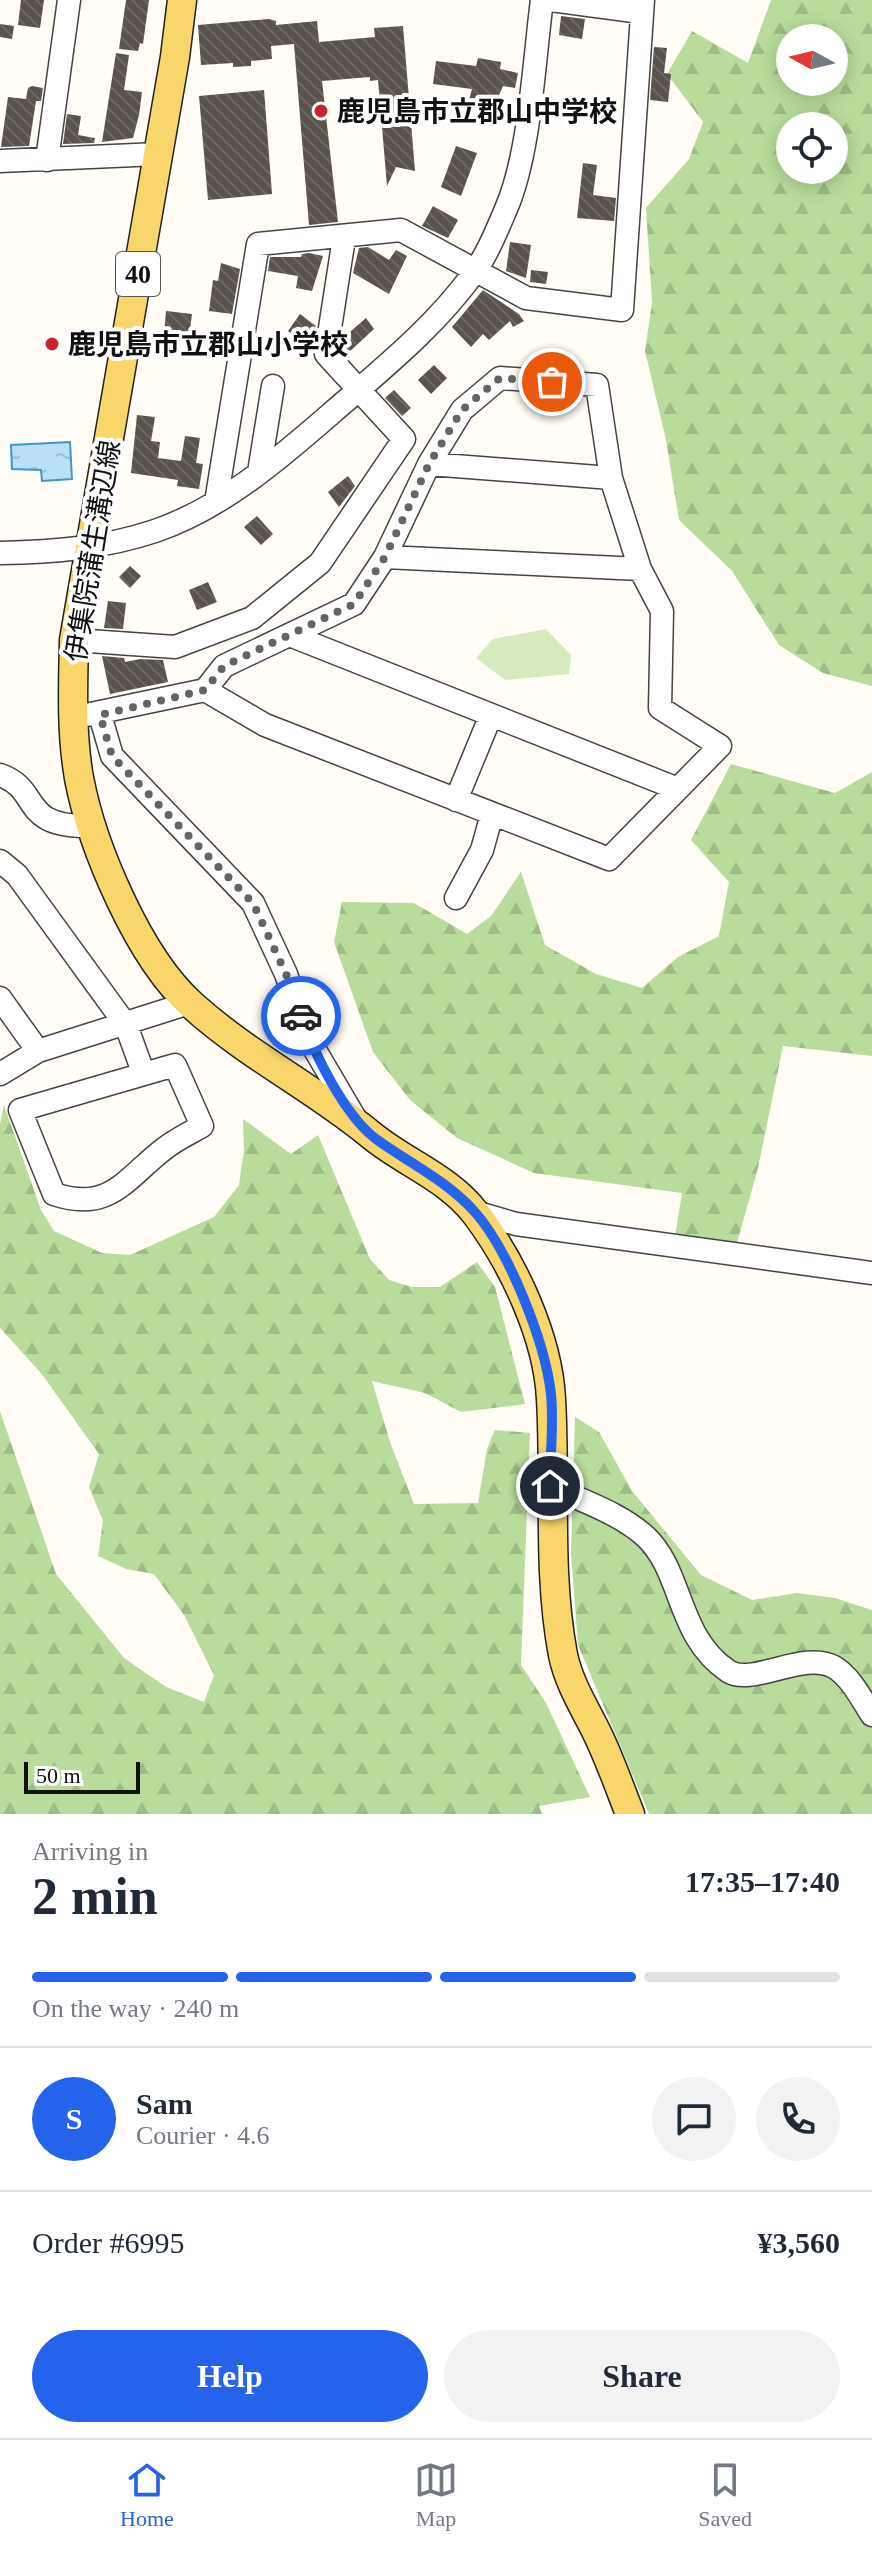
<!DOCTYPE html>
<html lang="en">
<head>
<meta charset="utf-8">
<style>
	:root { --surface:#fff; --page:#f2f2f3; --text:#1f2937; --muted:#747a83; --line:#e0e1e3; --accent:#2563eb }
	body { margin:0; font-family:"Times New Roman","Noto Sans JP",serif; background:var(--page); color:var(--text); height:100vh; display:flex; flex-direction:column; font-size:30px; white-space:nowrap }
	* { box-sizing:border-box; margin:0 }
	p { font-size:26px; color:var(--muted) }
	.icon { flex:none; width:44px; height:44px; fill:none; stroke:currentColor; stroke-width:2; stroke-linecap:round; stroke-linejoin:round }
	.map { position:relative; height:1814px; overflow:hidden }
	.side { display:flex; flex-direction:column; background:var(--surface); flex:1 }
	.side>* { flex:none }
	.needle { width:52px; rotate:278deg }
	.buttons { position:absolute; left:776px; top:24px; display:grid; gap:16px }
	.buttons a { display:grid; place-items:center; width:72px; height:72px; border-radius:50%; background:var(--surface); box-shadow:0 4px 20px #0003; font-size:40px }
	.scale { position:absolute; left:24px; bottom:20px; width:116px; box-sizing:border-box; padding-left:8px; border:4px solid #111; border-top:0; font-size:22px; line-height:28px; white-space:nowrap; color:#111; -webkit-text-stroke:6px #fff; paint-order:stroke }
	.pin { position:absolute; display:grid; place-items:center; width:68px; height:68px; color:#fff; margin:-34px; border:4px solid #fff; border-radius:50%; box-shadow:0 2px 8px #0007 }
	.courier { position:absolute; display:grid; place-items:center; width:80px; height:80px; margin:-40px; border:6px solid #2563eb; border-radius:50%; background:#fff; color:#222; box-shadow:0 2px 10px #0007 }
	.overview em { font-style:normal; font-weight:700 }
	.overview div { display:flex; flex-direction:column-reverse }
	.overview { display:flex; align-items:center; justify-content:space-between; height:136px; padding:0 32px }
	h1 { font-size:52px; font-weight:700; line-height:60px }
	.bar { display:grid; grid-template-columns:repeat(4,1fr); gap:12px 8px; align-content:center; height:96px; padding:0 32px }
	.bar i { height:10px; border-radius:6px; background:var(--line) }
	.bar .selected { background:var(--accent) }
	.bar p { grid-column:span 4 }
	.line { display:flex; align-items:center; gap:20px; padding:0 32px; border-top:2px solid var(--line) }
	.line div { flex:1 }
	.round { display:grid; place-items:center; flex:none; width:84px; height:84px; border-radius:42px; background:var(--page) }
	.primary-button { display:flex; gap:16px; margin-top:auto; padding:16px 32px }
	.primary-button a { flex:1; height:92px; border-radius:48px; background:var(--accent); color:#fff; font-size:32px; font-weight:700; line-height:92px; text-align:center }
	.primary-button a+a { background:var(--page); color:var(--text) }
	.tabs { display:flex; justify-content:space-around; align-items:center; height:112px; border-top:2px solid var(--line); background:var(--surface); font-size:22px; color:var(--muted) }
	.tabs a { display:grid; justify-items:center; gap:4px }
	.tabs .selected { color:var(--accent) }
	.map>svg:first-child { display:block }
</style>
</head>
<body>
<div class="map">
<svg width="872" height="1814" viewBox="0 0 872 1814">
	<defs>
		<pattern id="forest-firs" width="22" height="20" patternUnits="userSpaceOnUse" patternTransform="scale(2)"><rect width="22" height="20" fill="#b9dc9c"/><path d="M5 1l3.5 6h-7zM16 11l3.5 6h-7z" fill="#9ebc85"/></pattern>
		<pattern id="water-ripples" width="26" height="14" patternUnits="userSpaceOnUse" patternTransform="scale(2)"><rect width="26" height="14" fill="#b9e0f7"/><path d="M2 4q2-2 4 0t4 0M15 11q2-2 4 0t4 0" fill="none" stroke="#9ebfd3"/></pattern>
		<pattern id="building-back-hatch" width="6" height="6" patternUnits="userSpaceOnUse" patternTransform="scale(2)"><rect width="6" height="6" fill="#5a524d"/><path d="M-1 5l2 2M0 0l6 6M5-1l2 2" fill="none" stroke="#6d6662"/></pattern>
	</defs>
	<rect width="100%" height="100%" fill="#fffdf5"/>
	<path fill="url(#forest-firs)" fill-rule="evenodd" d="M771,0H872V686L823,673L779,645L732,571L679,520L666,440L645,351L652,303L646,208L689,159L703,122L667,74L692,31L748,63ZM790,38H834V82H790ZM790,126H834V170H790Z
		M731,764L835,793L872,772V1056L783,1046L758,1168L731,1264L672,1255L682,1193L534,1173L457,1138L410,1100L373,1052L334,942L342,902L414,903L467,934L491,916L521,872L545,945L596,974L642,988L678,957L719,936L729,882L691,840Z
		M4,1105L41,1210L54,1231L102,1253L130,1255L214,1217L239,1185L244,1150L243,1119L291,1154L318,1135L370,1259L389,1280L412,1287H440L477,1262L495,1287L525,1404L461,1412L425,1393L372,1381L390,1442L414,1504L478,1503L487,1449L495,1430L530,1433L521,1665L546,1703L590,1797L539,1806L542,1814H0V1411L56,1574L124,1658L166,1687L204,1702L214,1675L184,1615L154,1574L126,1569L98,1556L103,1521L89,1487L99,1454L41,1373L0,1328V1124Z
		M575,1417L599,1432L632,1491L701,1575L752,1600L797,1593L835,1598L872,1610V1814H649L578,1645L571,1554Z"/>
	<path fill="#d5ebbd" d="M546,629L571,655L569,674L505,680L476,658L493,639Z"/>
	<path fill="url(#water-ripples)" stroke="#3f96cf" stroke-width="2" d="M70,442L72,479L42,481L41,470L12,469L11,445Z"/>
	<path fill="url(#building-back-hatch)" d="M21,0H44L40,28L18,25Z
		M126,0H149L143,44L140,43L138,51L119,49Z
		M561,16L585,19L582,39L559,35Z
		M269,19L276,21V25L317,21L319,42L375,37L374,28L403,26L415,171L396,167L387,186L378,80L370,81V77L322,81L338,222L309,225L294,44L271,46L272,59L251,61V66L233,67V63L201,65L198,25Z
		M0,24L14,26L12,39L0,37Z
		M654,47L667,48L664,73L671,74L668,102L650,100Z
		M116,53L129,55L124,90L142,92L139,115L133,138L102,142Z
		M478,58L501,62L500,69L518,73L515,88L503,86L493,109L468,103L472,89L433,84L436,61L476,66Z
		M32,86L43,88L41,101H36L29,146L1,147L8,97L26,99L28,88Z
		M264,90L272,194L208,200L199,96Z
		M67,114L81,116L78,135L95,138L94,143L63,144Z
		M456,146L477,153L461,196L441,187Z
		M583,163L597,165L593,195L616,198L614,221L577,218Z
		M433,206L458,220L448,238L422,226Z
		M510,242L531,245L526,278L506,271Z
		M368,247L389,260L396,250L407,256L389,294L353,273L359,248Z
		M309,253L323,256L312,291L296,288L298,276L268,271L270,257H301L302,254Z
		M221,263L240,269L232,314L209,311L213,280L218,281Z
		M531,270L548,272L546,284L530,282Z
		M483,290L519,314L524,321L513,327L510,321L489,340L483,334L471,347L452,327Z
		M166,311L192,314L189,338L164,334Z
		M300,314L316,326L303,343L288,331Z
		M366,318L374,329L348,353L342,345L343,338Z
		M434,365L447,378L431,394L418,380Z
		M394,390L411,408L402,416L385,398Z
		M137,415L155,417L151,441L160,442L158,458L181,461L185,436L200,438L196,463L203,464L199,489L177,486L178,480L131,473Z
		M348,476L355,486L339,507L328,492Z
		M257,516L273,534L261,545L244,527Z
		M130,566L141,576L130,588L119,577Z
		M208,582L217,602L197,610L189,590Z
		M108,601L126,603L123,629L104,628Z
		M102,656L124,658L125,662L140,659L163,660L168,682L110,694Z"/>
	<g fill="none" stroke-linecap="round" stroke-linejoin="round">
		<defs>
			<path id="minor" d="M551,0L641,12
				M47,160L69,0
				M0,161L158,154
				M500,378L597,385L611,478L640,569L385,557L429,464L462,410Z
				M429,464L611,478
				M259,472L273,386
				M216,502L258,244L401,230L526,298L622,310L643,0
				M0,553C54,552 104,548 155,531C229,506 291,448 349,398C394,359 438,322 473,274C487,255 497,230 506,209C530,154 534,61 542,0
				M292,636L678,789
				M74,640L175,647L252,618L320,563L404,439L326,354L344,238
				M205,690L265,725L609,859L720,746L660,708L662,611L640,569
				M86,715L205,690L224,666L354,604L385,557
				M100,715L112,756L253,903L286,974L308,1038L355,1118
				M0,775C43,790 17,828 92,826
				M456,800L491,715
				M0,861L17,875L126,1025L143,1072
				M456,898L482,850L492,814
				M0,998L38,1051
				M175,1065L202,1126C190,1133 175,1140 164,1149C126,1178 110,1213 54,1194L20,1110Z
				M0,1074L38,1051L189,1003
				M475,1212L516,1224L872,1273
				M550,1486C582,1501 620,1513 646,1537C683,1572 677,1637 728,1671C752,1687 803,1650 834,1667C851,1677 862,1700 872,1715"/>
			<path id="major" d="M182,0L175,57L74,640C73,686 71,732 79,778C92,847 139,958 192,1005C247,1055 314,1088 371,1135C405,1163 449,1178 476,1214C513,1263 548,1337 551,1399C556,1484 547,1570 563,1655C569,1683 583,1705 596,1731C609,1757 619,1786 630,1814"/>
		</defs>
		<use href="#minor" stroke="#444" stroke-width="25"/>
		<use href="#major" stroke="#222" stroke-width="31"/>
		<use href="#minor" stroke="#fff" stroke-width="22"/>
		<use href="#major" stroke="#f9d66b" stroke-width="28"/>
	</g>
	<g fill="none" stroke-linecap="round" stroke-linejoin="round">
		<path stroke="#646461" stroke-width="8" stroke-dasharray="0 14.4" d="M301,1016L286,974L253,903L112,756L100,715L205,690L224,666L354,604L385,557L429,464L462,410L500,378L552,382"/>
		<path stroke="#2563eb" stroke-width="10" d="M301,1016C314,1053 344,1115 376,1139C409,1163 446,1180 474,1211C509,1250 545,1342 551,1394C554,1424 550,1456 550,1486"/>
	</g>
	<g fill="#c4262e" stroke="#fff" stroke-width="3">
		<circle cx="321" cy="111" r="8"/>
		<circle cx="52" cy="344" r="8"/>
	</g>
	<g text-anchor="middle" dominant-baseline="central" stroke-width="8" stroke-linejoin="round" paint-order="stroke">
		<rect fill="#fff" stroke="#585858" stroke-width="2" x="116" y="252" width="44" height="44" rx="6"/>
		<g font-size="26" font-weight="bold" fill="#111">
			<text x="138" y="274">40</text>
		</g>
		<g font-size="28" font-weight="bold" fill="#111" stroke="#fff" text-anchor="start">
			<text x="337" y="111">鹿児島市立郡山中学校</text>
			<text x="68" y="344">鹿児島市立郡山小学校</text>
		</g>
		<g font-size="28" fill="#111" stroke="#fff">
			<text transform="translate(93 551) rotate(-81)">伊集院蒲生溝辺線</text>
		</g>
	</g>
</svg>
<div class="buttons">
<a><svg class="needle" viewBox="-14 -14 28 28"><path d="M0-13l5 13h-10z" fill="#e53935"/><path d="M0 13l5-13h-10z" fill="#747a83"/></svg></a>
<a><svg class="icon" aria-label="locate" viewBox="0 0 24 24"><circle cx="12" cy="12" r="6"/><path d="M12 2v4M12 18v4M2 12h4M18 12h4"/></svg></a>
</div>
<div class="scale">50 m</div>
<div class="pin" style="left:552px;top:382px;background:#ea580c"><svg class="icon" aria-label="bag" viewBox="0 0 24 24"><path d="M5 8h14l-1 12H6zM9 8a3 3 0 0 1 6 0"/></svg></div>
<div class="pin" style="left:550px;top:1486px;background:#1f2937"><svg class="icon" aria-label="home" viewBox="0 0 24 24"><path d="M3 11l9-7 9 7M6 9v11h12V9"/></svg></div>
<div class="courier" style="left:301px;top:1016px"><svg class="icon" aria-label="car" viewBox="0 0 24 24"><path d="M5 17H2v-5l4-1 3-4h7l3 4 3 1v5h-3M9 17h6M6 11h13"/><circle cx="7" cy="17" r="2"/><circle cx="17" cy="17" r="2"/></svg></div>
</div>
<section class="side">
<div class="overview"><div><h1>2 min</h1><p>Arriving in</p></div><em>17:35–17:40</em></div>
<div class="bar"><i class="selected"></i><i class="selected"></i><i class="selected"></i><i></i><p>On the way · 240 m</p></div>
<div class="line" style="height:144px"><b class="round" style="background:var(--accent);color:#fff">S</b><div><b>Sam</b><p>Courier · 4.6</p></div><a class="round"><svg class="icon" aria-label="chat" viewBox="0 0 24 24"><path d="M4 5h16v11H9l-5 4z"/></svg></a><a class="round"><svg class="icon" aria-label="phone" viewBox="0 0 24 24"><path d="M5 4h4l2 5-3 2q2 4 5 5l2-3 5 2v4C11 20 4 13 5 4z"/></svg></a></div>
<div class="line" style="height:104px"><div>Order #6995</div><b>¥3,560</b></div>
<div class="primary-button"><a>Help</a><a>Share</a></div>
</section>
<nav class="tabs">
<a class="selected"><svg class="icon" aria-label="home" viewBox="0 0 24 24"><path d="M3 11l9-7 9 7M6 9v11h12V9"/></svg>Home</a>
<a><svg class="icon" aria-label="map" viewBox="0 0 24 24"><path d="M3 6l6-2 6 2 6-2v14l-6 2-6-2-6 2zM9 4v14M15 6v14"/></svg>Map</a>
<a><svg class="icon" aria-label="saved" viewBox="0 0 24 24"><path d="M7 4h10v16l-5-4-5 4z"/></svg>Saved</a>
</nav>
</body>
</html>
